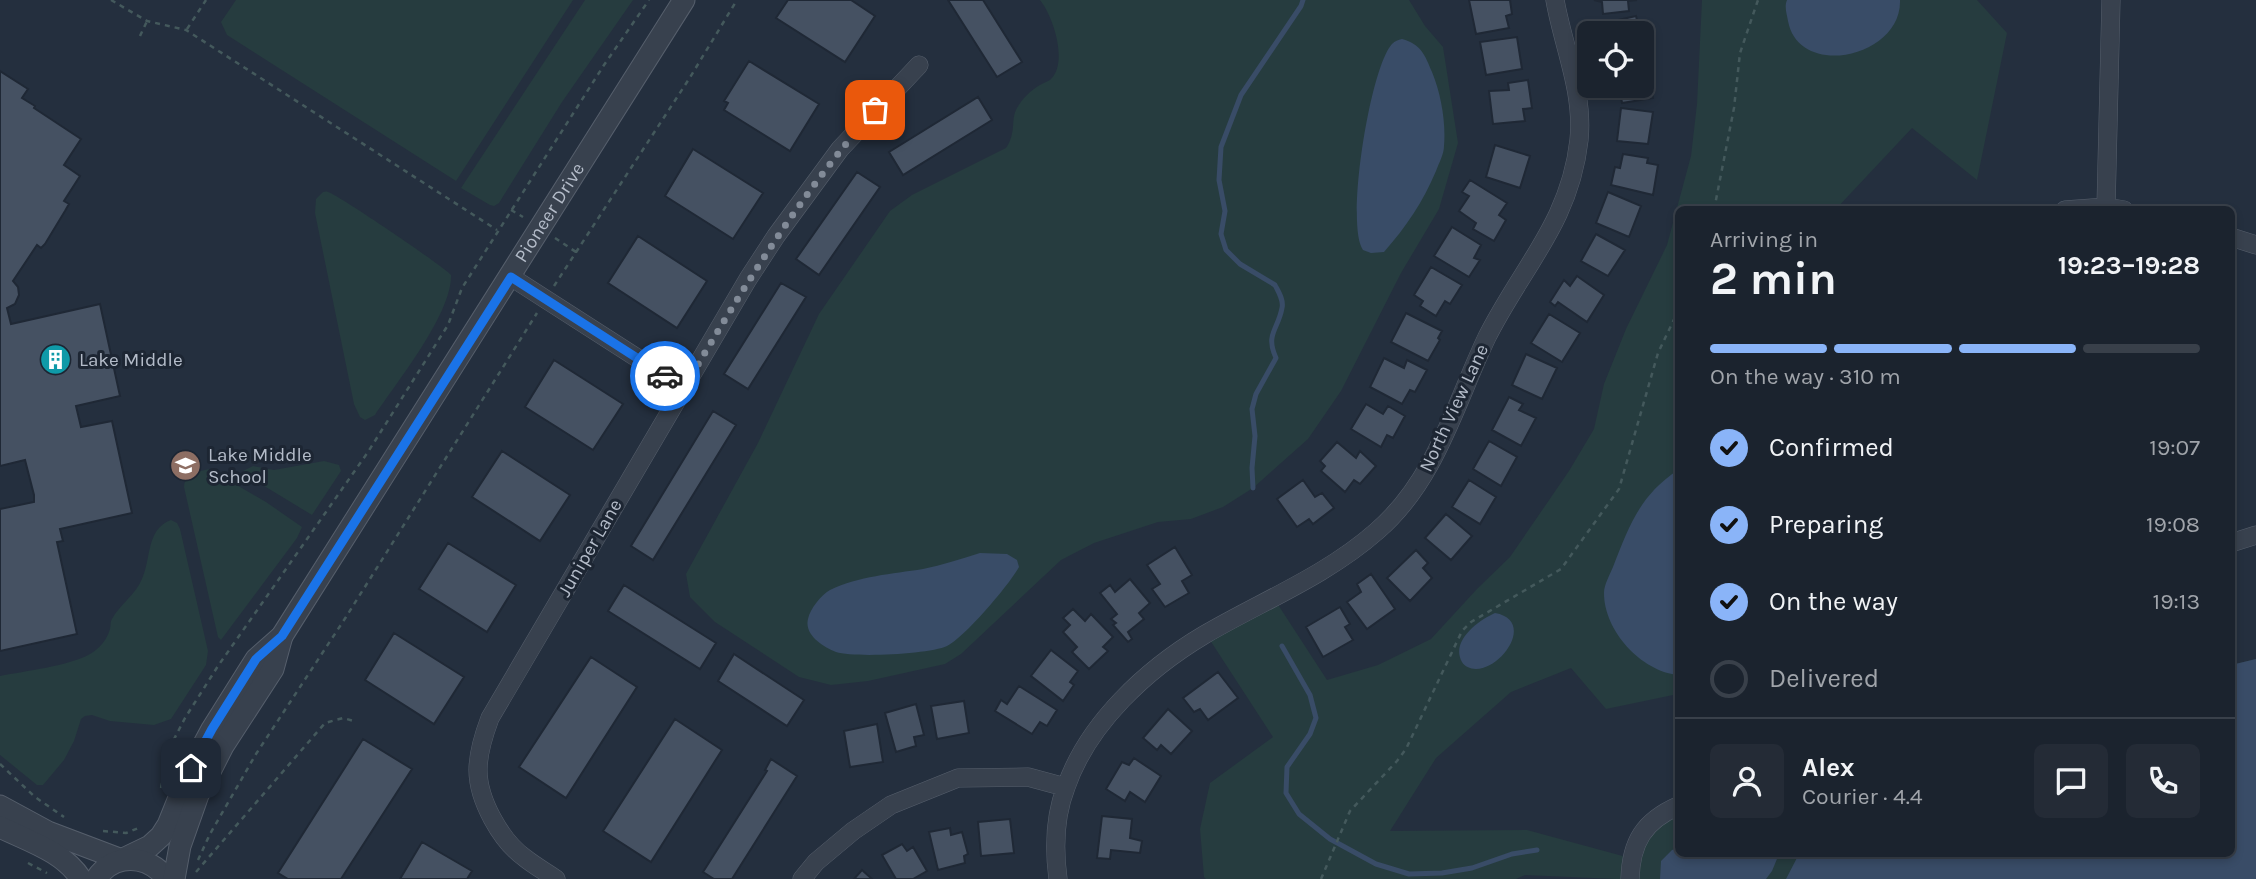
<!DOCTYPE html>
<html lang="en">
<head>
<meta charset="utf-8">
<style>
	:root { --surface:#1b232e; --page:#242b36; --text:#f1f3f6; --muted:#a0a4aa; --line:#39404a; --accent:#8ab4f8 }
	body { margin:0; font-family:Karla,sans-serif; background:var(--page); color:var(--text); height:100vh; display:flex; flex-direction:column; font-size:26px; white-space:nowrap }
	* { box-sizing:border-box; margin:0 }
	p { font-size:23px; color:var(--muted) }
	.icon { flex:none; width:38px; height:38px; fill:none; stroke:currentColor; stroke-width:2; stroke-linecap:round; stroke-linejoin:round }
	.map { position:relative; flex:1; overflow:hidden }
	.sheet { position:absolute; left:1675px; top:206px; width:560px; height:651px; display:flex; flex-direction:column; background:var(--surface); border-radius:10px; box-shadow:0 4px 10px #0003,0 0 0 2px var(--line) }
	.sheet>* { flex:none }
	.tools { position:absolute; left:1577px; top:21px; display:grid; gap:14px }
	.tools a { display:grid; place-items:center; width:77px; height:77px; border-radius:10px; background:var(--surface); box-shadow:0 4px 10px #0003,0 0 0 2px var(--line); font-size:35px }
	.pin { position:absolute; display:grid; place-items:center; width:60px; height:60px; color:#fff; margin:-30px; border-radius:14px; box-shadow:0 4px 10px #0006 }
	.courier { position:absolute; display:grid; place-items:center; width:70px; height:70px; margin:-35px; border:5px solid #1a73e8; border-radius:50%; background:#fff; color:#222; box-shadow:0 2px 9px #0007 }
	.head em { font-style:normal; font-weight:700 }
	.head div { display:flex; flex-direction:column-reverse }
	.head { display:flex; align-items:center; justify-content:space-between; height:119px; padding:0 35px }
	h1 { font-size:46px; font-weight:700; line-height:52px }
	.bar { display:grid; grid-template-columns:repeat(4,1fr); gap:10px 7px; align-content:center; height:84px; padding:0 35px }
	.bar i { height:9px; border-radius:5px; background:var(--line) }
	.bar .current { background:var(--accent) }
	.bar p { grid-column:span 4 }
	.line { display:flex; align-items:center; gap:18px; padding:0 35px; border-top:2px solid var(--line) }
	.line div { flex:1 }
	.round { display:grid; place-items:center; flex:none; width:74px; height:74px; border-radius:10px; background:var(--page) }
	ol { padding:0 35px; list-style:none }
	li { display:flex; align-items:center; gap:21px; height:77px }
	li p { margin-inline-start:auto }
	li .icon { padding:7px; border-radius:50%; background:var(--accent); color:#111; stroke-width:4 }
	li:last-child { color:var(--muted) }
	li i { width:38px; height:38px; border:4px solid var(--line); border-radius:50% }
	.map>svg:first-child { display:block }
</style>
</head>
<body>
<div class="map">
<svg width="2256" height="879" viewBox="0 0 2256 879">
	<rect width="100%" height="100%" fill="#242f3e"/>
	<path fill="#263c3f" d="M236,0H573L456,181L227,35L221,22Z
		M585,0H633L562,102L499,203L494,206L490,205L461,188Z
		M1040,0H1409L1425,26L1443,47L1458,143L1439,209L1401,273L1341,391L1308,439L1253,488L1223,507L1191,519L1158,522L1094,543L1061,560L961,654L945,664L868,681L831,685L799,677L715,622L690,597L686,574L758,443L819,314L890,211L912,195L1006,148C1017,131 1010,120 1017,108C1022,99 1031,90 1040,85C1043,83 1047,82 1050,80C1069,63 1053,16 1040,0Z
		M1702,0H1977L2007,33L1977,180L1912,128L1835,210H1678V694L1606,709L1571,668L1511,692L1436,758L1390,831L1527,830L1630,858L1678,806V854H2231V665L2256,659V879H1616L1525,875L1516,879H1206L1204,877L1200,829L1210,783L1273,737L1206,634L1273,597L1327,680L1378,665L1431,639L1477,589L1510,557L1569,471L1594,429L1604,384L1626,329L1667,245L1691,156L1697,104Z
		M323,192C325,192 326,191 328,192C337,194 446,268 451,275C452,314 397,382 375,415L365,420L360,417L354,404L315,213L316,199Z
		M324,461L339,465L341,471L312,515L256,481L243,471L253,466L274,470Z
		M209,469L266,502L302,527L297,538L221,640L218,637L184,487C185,473 198,472 209,469Z
		M171,520L177,523L180,529L208,651L206,665L171,719L154,725L110,721L92,715L85,716L81,719L74,741L64,760L43,785H37L0,755V676C25,671 69,666 90,654C99,649 107,640 110,629C111,625 110,622 112,619C119,606 132,597 139,585C153,561 144,530 171,520Z"/>
	<path fill="#394c67" d="M1787,0H1900C1902,57 1799,80 1788,21C1787,14 1784,7 1787,0Z
		M1402,39C1421,44 1425,55 1432,72C1441,94 1446,122 1444,146C1444,154 1439,163 1436,171C1423,202 1406,227 1384,252L1371,253L1363,250C1345,225 1370,68 1392,44C1395,41 1398,40 1402,39Z
		M1678,470V675C1641,671 1604,631 1604,593C1604,585 1610,574 1613,567C1629,526 1640,495 1678,470Z
		M980,553L1007,554L1017,560L1019,567C1010,584 964,638 947,646C930,654 855,658 836,652C823,647 804,635 808,619C810,609 821,595 830,590C859,576 892,574 923,569C942,565 961,559 980,553Z
		M1495,613C1535,620 1503,669 1476,669C1470,669 1464,666 1462,662C1450,641 1479,620 1495,613Z
		M2256,659V879H1786L1799,854H2231V665Z
		M1678,848V854H1779L1772,871L1766,879H1660L1661,861L1672,850Z"/>
	<g fill="none" stroke-linecap="round" stroke-linejoin="round">
		<path stroke="#394c67" stroke-width="5" d="M1253,488L1252,468L1255,436L1252,409L1256,394L1276,358C1265,334 1278,330 1282,308C1284,300 1278,291 1275,285L1240,264L1226,250L1221,234L1225,211L1219,180L1221,147L1241,95L1301,6L1303,0
			M1282,646L1310,695L1316,718L1310,734L1287,767L1286,793L1299,814L1330,839L1376,864L1409,874L1442,873L1472,868L1512,854L1537,850"/>
	</g>
	<path fill="#455162" stroke="#1f2835" stroke-width="2" d="M788,0H851L875,16L845,62L776,18Z
		M948,0H983L1022,62L997,77Z
		M1469,0H1510L1512,14L1506,16L1509,28L1476,34Z
		M1594,0H1637L1628,1L1629,11L1603,14L1602,2Z
		M1636,16L1640,33H1608L1605,23Z
		M1517,37L1522,69L1486,75L1480,42Z
		M749,61L819,104L790,151L724,110L728,103L724,101Z
		M1647,64L1653,98L1622,103L1619,86H1642V65Z
		M0,71L28,89L22,98L35,106L34,108L81,139L64,165L80,176L64,201L69,204L65,211L45,244L41,248L37,245L13,281L18,287L19,295L15,304L7,308L11,324L100,304L120,396L76,406L81,427L112,421L132,513L60,529L63,541L57,542L77,634L0,651V509L34,502V495L25,460L0,466Z
		M1528,80L1532,108L1523,109L1525,121L1493,124L1489,91L1509,90L1508,83Z
		M978,97L992,120L903,175L889,152Z
		M1621,108L1653,112L1648,144L1617,141Z
		M1495,145L1530,156L1520,188L1486,177Z
		M693,149L763,193L733,239L665,196Z
		M1623,154L1648,158L1647,163L1658,165L1653,195L1611,185L1615,167L1620,168Z
		M857,172L880,187L819,275L796,259Z
		M1470,180L1507,203L1499,215L1506,220L1494,241L1473,229L1476,223L1459,211L1469,196L1462,192Z
		M1608,192L1641,206L1629,237L1596,223Z
		M1452,227L1481,245L1474,258L1480,260L1469,277L1434,256Z
		M1596,234L1625,250L1608,276L1581,261Z
		M638,236L707,281L677,328L608,283Z
		M1431,267L1462,285L1450,304L1445,301L1436,316L1420,306L1423,301L1414,295Z
		M1577,276L1604,295L1587,322L1558,302L1555,306L1550,302L1564,280L1570,286Z
		M781,283L806,297L748,389L724,374Z
		M1406,313L1442,331L1438,338L1440,340L1428,361L1391,342Z
		M1549,314L1580,333L1562,362L1531,343Z
		M1526,354L1557,368L1542,399L1512,385Z
		M1384,358L1404,368L1407,360L1427,370L1415,392L1410,390L1402,404L1370,387Z
		M554,360L623,404L593,450L525,407Z
		M1509,397L1523,404L1519,410L1536,418L1521,446L1492,430Z
		M1366,404L1383,414L1388,406L1405,416L1393,438L1387,435L1381,447L1351,429Z
		M713,411L736,425L653,560L631,546Z
		M1489,441L1517,457L1501,486L1473,469Z
		M1337,442L1356,458L1360,451L1376,466L1360,484L1354,480L1345,492L1321,471L1325,466L1320,461Z
		M502,451L570,495L540,541L472,497Z
		M1303,480L1315,497L1322,493L1334,508L1313,524L1309,519L1297,527L1277,499Z
		M1469,480L1496,497L1480,524L1452,507Z
		M1446,514L1472,536L1451,560L1425,538Z
		M448,543L516,585L487,632L419,589Z
		M1175,547L1192,575L1182,581L1189,593L1165,607L1152,589L1160,584L1147,565Z
		M1416,550L1428,563L1423,568L1432,578L1410,601L1387,578Z
		M1371,574L1395,609L1367,629L1347,602L1361,592L1357,584Z
		M1130,579L1150,603L1139,613L1144,619L1128,632L1132,639L1128,642L1113,625L1116,623L1111,619L1117,614L1100,593L1110,585L1115,592Z
		M624,585L716,643L700,669L608,611Z
		M1340,607L1350,624L1345,627L1353,640L1323,657L1306,627Z
		M1073,609L1085,621L1091,614L1113,637L1103,647L1108,651L1089,669L1072,652L1077,647L1063,632L1070,625L1063,618Z
		M394,633L464,677L434,724L365,680Z
		M1051,650L1078,671L1070,682L1074,685L1063,701L1031,676Z
		M734,654L804,700L787,726L718,681Z
		M591,657L637,687L566,798L519,767Z
		M1218,672L1238,698L1208,720L1200,709L1194,712L1183,698Z
		M1019,686L1057,710L1047,726L1040,722L1032,734L995,711L1001,700L1007,704Z
		M964,701L969,733L937,739L931,706Z
		M916,704L924,735L914,737L916,746L896,752L885,713Z
		M1168,709L1192,731L1171,754L1161,745L1157,750L1143,738Z
		M675,719L722,750L651,862L603,831Z
		M877,724L883,762L850,767L844,731Z
		M363,739L412,769L341,879H288L278,873Z
		M1134,758L1161,776L1145,802L1130,792L1125,801L1106,789L1122,762L1129,765Z
		M771,759L797,776L732,879H714L703,872L767,771L765,770Z
		M1102,816L1132,819L1130,838L1142,841L1140,853L1111,850L1110,859L1097,858Z
		M1010,819L1014,853L981,856L978,822Z
		M950,828L951,835L962,832L968,854L964,856L965,863L938,870L929,832Z
		M422,842L472,871L467,879H400Z
		M902,844L907,851L913,847L927,871L913,879H896L882,855Z
		M862,870L872,879H854Z"/>
	<g fill="none" stroke-linecap="round" stroke-linejoin="round">
		<defs>
			<path id="minor" d="M2106,207L2111,0
				M2065,210L2106,207L2124,210
				M2231,237L2256,245
				M511,277L684,388
				M2231,543L2256,535
				M556,879C546,872 535,866 525,858C501,841 478,800 478,770C478,752 484,734 490,718L748,279L776,236L840,149L919,65
				M802,879L816,862L853,831L891,805L958,778L1028,777L1065,787
				M1058,879C1054,849 1055,815 1066,787C1088,723 1147,669 1204,635C1262,601 1326,576 1377,531C1436,480 1455,404 1487,337C1522,267 1570,222 1579,140C1584,92 1563,46 1555,0
				M1630,879C1631,842 1644,821 1678,806"/>
			<g id="tertiary">
				<path d="M0,806L48,832L122,860"/>
				<path d="M0,827C28,841 63,851 81,879"/>
				<path id="s1" d="M123,859L150,846L161,836L168,825L191,768L212,729L256,659L282,636L684,0"/>
				<path d="M96,879C114,852 148,854 167,879"/>
				<path d="M174,879L180,846L198,795L223,746L273,669L282,636"/>
			</g>
		</defs>
		<use href="#minor" stroke="#565f6c" stroke-width="19"/>
		<use href="#tertiary" stroke="#565f6c" stroke-width="23"/>
		<path stroke="#44595c" stroke-width="2.5" stroke-dasharray="5 5" stroke-linecap="butt" d="M111,0L147,21L186,30L497,230
			M187,29L206,0
			M140,36L147,21
			M511,210L523,217
			M1714,210L1734,108L1740,53L1758,0
			M555,238L576,252
			M554,286L689,79L737,0
			M0,764L35,797L64,817
			M161,788L170,747L185,718L218,666L368,452L448,325L462,288L604,65L649,0
			M103,831L126,833L141,827
			M198,860L210,834L256,754L346,617L537,313
			M28,863L47,873
			M196,872L325,723L343,718L354,721
			M1321,879L1350,811L1397,761L1406,749L1462,631L1471,622L1561,569L1619,489L1658,353L1678,311"/>
		<use href="#minor" stroke="#38414e" stroke-width="18"/>
		<use href="#tertiary" stroke="#38414e" stroke-width="21"/>
	</g>
	<g fill="none" stroke-linecap="round" stroke-linejoin="round">
		<path stroke="#828b98" stroke-width="7" stroke-dasharray="0 12.6" d="M665,376L684,388C742,290 799,195 875,110"/>
		<path stroke="#1a73e8" stroke-width="9" d="M191,768L212,729L256,659L282,636L511,277L665,376"/>
	</g>
	<defs>
		<symbol id="building-disc" viewBox="-11 -11 22 22"><circle r="9.5" fill="#0f9aa8" stroke="#1d2633"/><path d="M-4-6H4V6H1V3H-1V6H-4ZM-2.5-4.3h1.7v1.8h-1.7ZM.8-4.3h1.7v1.8H.8ZM-2.5-1h1.7V.8h-1.7ZM.8-1h1.7V.8H.8Z" fill="#fff"/></symbol>
		<symbol id="school-disc" viewBox="-11 -11 22 22"><circle r="9.5" fill="#8d6e63" stroke="#1d2633"/><path d="M0-5L7-2L0 1L-7-2ZM-4 1L0 2.5L4 1V4Q0 6-4 4Z" fill="#fff"/></symbol>
	</defs>
	<g fill-rule="evenodd">
		<use href="#building-disc" x="38" y="342" width="35" height="35"/>
		<use href="#school-disc" x="168" y="448" width="35" height="35"/>
	</g>
	<g text-anchor="middle" dominant-baseline="central" stroke-width="6" stroke-linejoin="round" paint-order="stroke">
		<g font-size="19" fill="#b4bcc9" stroke="#1d2633">
			<text stroke="none"><textPath href="#s1" startOffset="782">Pioneer Drive</textPath></text>
			<text transform="translate(1454 408) rotate(-65)">North View Lane</text>
			<text transform="translate(590 548) rotate(-60)">Juniper Lane</text>
		</g>
		<g font-size="19" fill="#b4bcc9" stroke="#1d2633" text-anchor="start">
			<text x="79" y="360">Lake Middle</text>
			<text x="208" y="455">Lake Middle<tspan x="208" dy="22">School</tspan></text>
		</g>
	</g>
</svg>
<div class="tools">
<a><svg class="icon" aria-label="locate" viewBox="0 0 24 24"><circle cx="12" cy="12" r="6"/><path d="M12 2v4M12 18v4M2 12h4M18 12h4"/></svg></a>
</div>
<div class="pin" style="left:875px;top:110px;background:#ea580c"><svg class="icon" aria-label="bag" viewBox="0 0 24 24"><path d="M5 8h14l-1 12H6zM9 8a3 3 0 0 1 6 0"/></svg></div>
<div class="pin" style="left:191px;top:768px;background:#1f2937"><svg class="icon" aria-label="home" viewBox="0 0 24 24"><path d="M3 11l9-7 9 7M6 9v11h12V9"/></svg></div>
<div class="courier" style="left:665px;top:376px"><svg class="icon" aria-label="car" viewBox="0 0 24 24"><path d="M5 17H2v-5l4-1 3-4h7l3 4 3 1v5h-3M9 17h6M6 11h13"/><circle cx="7" cy="17" r="2"/><circle cx="17" cy="17" r="2"/></svg></div>
<section class="sheet">
<div class="head"><div><h1>2 min</h1><p>Arriving in</p></div><em>19:23–19:28</em></div>
<div class="bar"><i class="current"></i><i class="current"></i><i class="current"></i><i></i><p>On the way · 310 m</p></div>
<ol>
<li><svg class="icon" aria-label="check" viewBox="0 0 24 24"><path d="M5 12l5 5 9-10"/></svg>Confirmed<p>19:07</p></li>
<li><svg class="icon" aria-label="check" viewBox="0 0 24 24"><path d="M5 12l5 5 9-10"/></svg>Preparing<p>19:08</p></li>
<li><svg class="icon" aria-label="check" viewBox="0 0 24 24"><path d="M5 12l5 5 9-10"/></svg>On the way<p>19:13</p></li>
<li><i></i>Delivered</li>
</ol>
<div class="line" style="height:126px"><a class="round"><svg class="icon" aria-label="person" viewBox="0 0 24 24"><circle cx="12" cy="8" r="4"/><path d="M4 21q1-7 8-7t8 7"/></svg></a><div><b>Alex</b><p>Courier · 4.4</p></div><a class="round"><svg class="icon" aria-label="chat" viewBox="0 0 24 24"><path d="M4 5h16v11H9l-5 4z"/></svg></a><a class="round"><svg class="icon" aria-label="phone" viewBox="0 0 24 24"><path d="M5 4h4l2 5-3 2q2 4 5 5l2-3 5 2v4C11 20 4 13 5 4z"/></svg></a></div>
</section>
</div>
</body>
</html>
